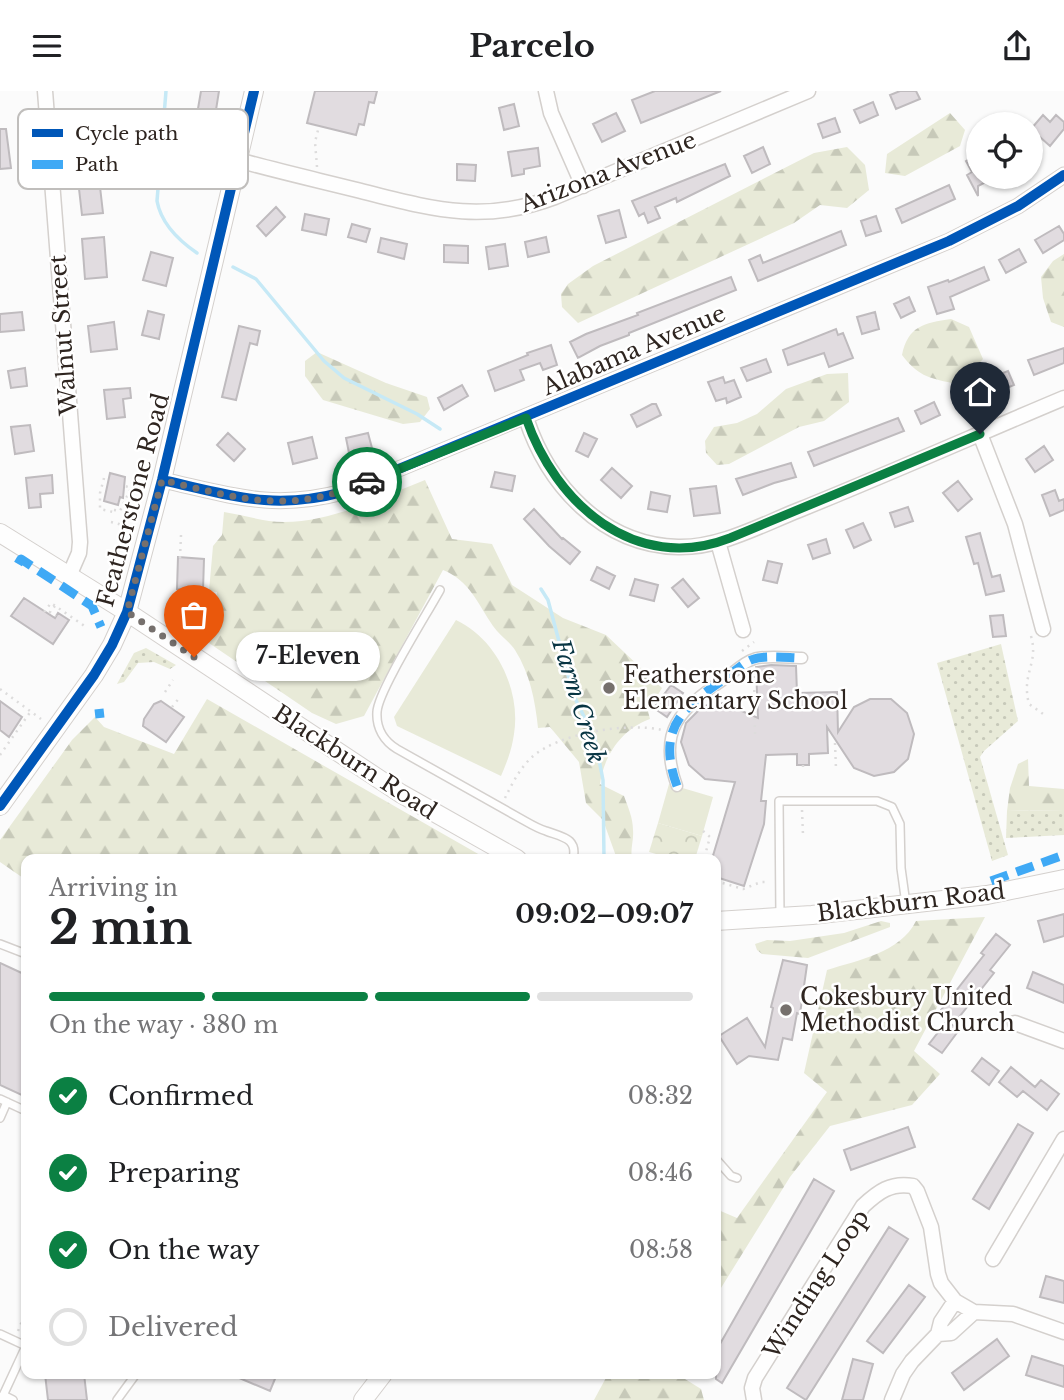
<!DOCTYPE html>
<html lang="en">
<head>
<meta charset="utf-8">
<style>
	:root { --surface:#fff; --page:#f2f2f2; --text:#202124; --muted:#757577; --line:#e0e0e0; --accent:#0b8043 }
	body { margin:0; font-family:"Libre Baskerville",serif; background:var(--page); color:var(--text); height:100vh; display:flex; flex-direction:column; font-size:26px; white-space:nowrap }
	* { box-sizing:border-box; margin:0 }
	p { font-size:23px; color:var(--muted) }
	.icon { flex:none; width:38px; height:38px; fill:none; stroke:currentColor; stroke-width:2; stroke-linecap:round; stroke-linejoin:round }
	.map { position:relative; flex:1; overflow:hidden }
	.side { position:absolute; left:21px; top:763px; width:700px; height:525px; display:flex; flex-direction:column; background:var(--surface); border-radius:14px; box-shadow:0 2px 5px #0004 }
	.side>* { flex:none }
	.buttons { position:absolute; left:966px; top:21px; display:grid; gap:14px }
	.buttons a { display:grid; place-items:center; width:77px; height:77px; border-radius:50%; background:var(--surface); box-shadow:0 2px 5px #0004; font-size:35px }
	.pin { position:absolute; display:grid; place-items:center; width:60px; height:60px; color:#fff; margin:-72px -30px; border-radius:50% 50% 50% 0; rotate:-45deg; box-shadow:0 0 7px #0007 }
	.pin .icon { rotate:45deg }
	.courier { position:absolute; display:grid; place-items:center; width:70px; height:70px; margin:-35px; border:5px solid #0b8043; border-radius:50%; background:#fff; color:#222; box-shadow:0 2px 9px #0007 }
	.bubble { position:absolute; height:49px; border-radius:24px; background:var(--surface); box-shadow:0 2px 5px #0004; font-size:23px; font-weight:800; line-height:49px; text-align:center }
	.headline em { font-style:normal; font-weight:800 }
	.headline div { display:flex; flex-direction:column-reverse }
	.headline { display:flex; align-items:center; justify-content:space-between; height:119px; padding:0 28px }
	h1 { font-size:46px; font-weight:800; line-height:52px }
	.bar { display:grid; grid-template-columns:repeat(4,1fr); gap:10px 7px; align-content:center; height:84px; padding:0 28px }
	.bar i { height:9px; border-radius:5px; background:var(--line) }
	.bar .on { background:var(--accent) }
	.bar p { grid-column:span 4 }
	ol { padding:0 28px; list-style:none }
	li { display:flex; align-items:center; gap:21px; height:77px }
	li p { margin-inline-start:auto }
	li .icon { padding:7px; border-radius:50%; background:var(--accent); color:#fff; stroke-width:4 }
	li:last-child { color:var(--muted) }
	li i { width:38px; height:38px; border:4px solid var(--line); border-radius:50% }
	header { display:flex; justify-content:space-between; align-items:center; height:91px; padding:0 28px; background:var(--surface); font-size:32px; font-weight:800 }
	.map>svg:first-child { display:block }
</style>
</head>
<body>
<header><svg class="icon" aria-label="menu" viewBox="0 0 24 24"><path d="M4 6h16M4 12h16M4 18h16"/></svg>Parcelo<svg class="icon" aria-label="share" viewBox="0 0 24 24"><path d="M12 15V3M7 8l5-5 5 5M5 13v7h14v-7"/></svg></header>
<div class="map">
<svg width="1064" height="1309" viewBox="0 0 1064 1309">
	<defs>
		<pattern id="grass-dots" width="8" height="8" patternUnits="userSpaceOnUse" patternTransform="scale(1.75)"><rect width="8" height="8" fill="#e8ead8"/><path d="M2 2h.1M6 6h.1" fill="none" stroke="#c7c9b9" stroke-width="1.8" stroke-linecap="round"/></pattern>
		<pattern id="forest-firs" width="22" height="20" patternUnits="userSpaceOnUse" patternTransform="scale(1.75)"><rect width="22" height="20" fill="#e8ead8"/><path d="M5 1l3.5 6h-7zM16 11l3.5 6h-7z" fill="#c7c9b9"/></pattern>
		<pattern id="park-crowns" width="20" height="18" patternUnits="userSpaceOnUse" patternTransform="scale(1.75)"><rect width="20" height="18" fill="#e8ead8"/><path d="M2 6a3 3 0 1 1 6 0M12 15a3 3 0 1 1 6 0" fill="none" stroke="#c7c9b9"/></pattern>
	</defs>
	<rect width="100%" height="100%" fill="#fbfbfb"/>
	<path fill="url(#grass-dots)" d="M1001,553L1018,630L984,660L980,666L1008,764L992,770L937,572Z
		M146,557L176,574L170,578L154,571L138,572L124,591L117,593L134,562Z
		M1064,719V744L1006,747L1007,720Z"/>
	<path fill="url(#forest-firs)" d="M950,22L965,39L960,55L905,85L885,82L887,63Z
		M847,56L865,74L869,99L847,117L820,114L794,132L578,232L562,216L561,203L568,193L593,175L814,62Z
		M1064,163V236L1051,231L1043,207L1041,186L1053,170Z
		M951,228L969,236L983,268L969,283L952,292C928,287 917,284 902,264C908,235 924,232 951,228Z
		M317,261L386,292L427,306L430,318L420,331L403,333L323,309L305,285V270Z
		M848,282L849,311L824,330L799,336L729,373L717,374L706,362L705,350L714,336L737,332L757,323L786,298L827,283Z
		M425,389L452,448L492,453L512,494L563,527L606,544L662,597L648,620L650,628C622,638 604,664 600,693L624,705C628,716 633,727 633,739C634,749 630,758 632,768H617L603,729L586,712L579,671L550,636L538,637C535,609 530,583 515,559C509,550 499,544 493,535C478,513 469,489 443,479L364,625L336,633L312,622L206,550L215,530L217,501L209,500L213,455L222,444L224,421C244,424 264,431 284,431C332,431 381,406 425,389Z
		M207,608L487,768H26V789L0,771V749L72,649L95,626L104,636L174,663Z
		M1028,668L1029,695L1064,698V719L1007,720L1010,697L1018,673Z
		M985,826L914,960L940,983L912,1014L830,1035L790,1086L716,1205V1118L737,1127L827,1001L804,982L827,879C858,869 900,862 916,830Z
		M881,830L890,832V836L808,867L762,863L757,859L755,853L767,849L790,850L844,842Z
		M608,1283H677L701,1298L704,1309H594Z"/>
	<path fill="url(#park-crowns)" d="M658,732L702,745L695,768H674L649,761Z"/>
	<path fill="#e8ead8" d="M456,529C497,548 521,600 514,643C512,658 507,671 501,685L397,635L394,626Z
		M669,693L713,706L702,745L658,732Z"/>
	<g fill="none" stroke-linecap="round" stroke-linejoin="round">
		<path stroke="#c6e9f6" stroke-width="3.5" d="M166,0L157,110C161,132 178,149 197,162
			M233,176L256,188L324,270L344,287L417,323L440,338
			M541,498L548,509L573,603L595,648L603,689L604,768"/>
	</g>
	<path fill="#e1dce0" stroke="#bfbbbe" stroke-width="2" d="M201,0H219L212,44L194,41Z
		M315,0H377L374,12L369,11L364,34L359,33L356,44L307,32Z
		M655,0H721L641,32L632,9Z
		M900,0H916L920,8L896,18L890,4Z
		M873,11L878,24L860,32L854,19Z
		M514,13L519,35L504,39L499,17Z
		M616,22L625,40L602,51L593,33Z
		M1043,24L1050,31L1056,24L1064,31V38L1050,55L1031,38Z
		M835,27L840,41L823,47L818,33Z
		M0,38H6L11,77L0,78Z
		M763,56L770,73L752,82L744,65Z
		M538,57L540,75L524,78V83L512,85L508,61Z
		M978,63V86H995L978,95V105L967,84L972,81L966,70Z
		M457,73L476,74L475,90L457,89Z
		M725,73L730,85L677,111L676,107L655,116L660,127L648,132L644,122L639,125L632,110Z
		M99,87L103,122L82,124L78,89Z
		M949,94L955,108L902,132L896,118Z
		M276,116L285,126L266,145L257,135Z
		M619,119L626,146L606,152L598,125Z
		M305,123L329,128L326,144L302,139Z
		M876,125L881,140L866,145L861,130Z
		M352,133L370,138L366,151L348,146Z
		M1059,135L1064,143V149L1043,162L1035,149Z
		M841,140L846,154L758,190L749,169L760,164L763,172Z
		M104,146L107,186L85,188L82,148Z
		M546,146L549,161L528,166L525,151Z
		M381,147L407,153L404,168L378,161Z
		M505,153L508,175L489,178L486,156Z
		M444,154L468,155V172L444,171Z
		M1019,158L1026,171L1006,182L999,169Z
		M151,161L173,167L166,195L143,189Z
		M984,176L989,189L950,206L954,218L937,223L928,196L948,189L949,191Z
		M731,186L736,199L629,242V244L600,255L578,267L570,251L586,243L638,224L637,222Z
		M909,206L915,220L901,227L894,213Z
		M148,220L164,224L159,248L142,244Z
		M22,221L24,239L0,241V223Z
		M875,221L879,238L862,243L857,226Z
		M114,231L117,258L91,261L88,235Z
		M239,235L260,240L257,254L250,252L236,309L222,306Z
		M836,238L838,244L843,242L853,267L829,276L824,262L788,274L783,259Z
		M551,254L557,274L543,279L540,272L520,279L524,289L495,300L488,280L528,264L527,262Z
		M1064,257V272L1034,284L1028,269Z
		M766,268L771,281L747,290L741,277Z
		M25,277L27,295L11,297L8,280Z
		M1008,280L1014,294L993,303L992,300L961,314L956,300Z
		M723,286L725,292L734,289L741,306L727,312L726,307L716,310L708,291Z
		M462,294L468,305L444,319L438,307Z
		M130,297L131,307L123,308L125,326L107,328L104,299Z
		M934,311L940,324L921,333L915,320Z
		M652,313H656L661,324L637,336L631,324Z
		M898,327L904,340L814,375L808,361Z
		M30,334L34,360L15,363L11,336Z
		M228,342L245,358L234,370L217,354Z
		M368,342L372,357L349,362L346,347Z
		M584,342L597,348L588,366L576,360Z
		M312,346L317,367L293,373L288,352Z
		M1044,355L1053,369L1035,381L1026,368Z
		M791,372L796,386L774,392L743,404L736,388Z
		M612,377L632,395L621,407L601,389Z
		M495,381L515,385L512,400L491,396Z
		M110,382L125,386L123,407L120,406L118,414L104,410Z
		M52,384L53,402L40,403L41,416L29,417L26,387Z
		M958,390L972,408L958,420L943,402Z
		M716,395L720,422L694,425L690,398Z
		M1055,399L1059,410L1064,408V419L1050,425L1042,404Z
		M651,401L670,405L667,421L648,418Z
		M908,416L913,430L895,436L890,422Z
		M534,418L562,448L563,447L580,461L570,473L549,455L524,428Z
		M863,432L871,449L854,457L846,439Z
		M980,442L992,486L1000,484L1004,500L986,504L978,472L974,473L966,446Z
		M826,448L830,462L813,468L808,454Z
		M178,466L204,468L203,499L177,498Z
		M768,470L782,473L777,492L763,489Z
		M597,476L615,485L609,498L591,489Z
		M635,488L658,494L654,510L630,504Z
		M683,488L699,507L688,516L672,497Z
		M24,507L55,527L58,522L69,529L53,553L11,525Z
		M1003,524L1006,545L993,546L990,525Z
		M771,574L796,575L797,602L837,601L838,641L854,616L870,608H891L907,622L914,643L908,668L894,681L874,685L854,677L827,636L828,662L809,663V674H797V663L766,664L761,710H766L764,733L744,795L716,786V768H712L735,691L705,688L689,674L681,651L686,632L703,615L723,612L758,627L756,576Z
		M671,594L683,602L667,626L654,617Z
		M0,610L22,626L9,646L0,639Z
		M161,610L184,626L166,651L143,635L144,628L154,613Z
		M1064,823V845L1044,851L1038,830Z
		M996,843L1010,854L990,879L994,882L956,930L941,919L984,864L981,862Z
		M783,869L807,874L800,923L797,922L792,949L783,947L778,969L749,965L737,973L719,945L747,927L765,956L773,917L771,916Z
		M0,872L26,884V1006L0,994Z
		M1033,881L1064,894V912L1027,897Z
		M947,930L959,939L942,962L929,953Z
		M982,967L999,980L989,994L972,980Z
		M1011,976L1035,996L1041,989L1059,1003L1047,1019L1023,1000L1017,1006L999,991Z
		M1018,1033L1033,1042L989,1118L973,1108Z
		M908,1036L915,1056L851,1079L844,1059Z
		M814,1088L834,1100L722,1292L716,1288V1260Z
		M889,1136L908,1148L806,1309L787,1297Z
		M1046,1185L1064,1190V1212L1040,1206Z
		M909,1194L925,1206L883,1262L867,1250Z
		M997,1248L1009,1265L964,1299L952,1282Z
		M1032,1265L1064,1275V1296L1026,1284Z
		M853,1268L873,1273L863,1309H842Z
		M45,1283H84L87,1309H48Z
		M230,1283H277L270,1300Z"/>
	<g fill="none" stroke-linecap="round" stroke-linejoin="round">
		<defs>
			<path id="service" d="M440,499C427,523 378,600 377,621C376,637 384,650 397,658L525,730C532,734 539,738 546,740C562,746 578,747 573,768
				M780,826L779,710H877L892,716L900,733L901,777L906,813
				M0,853L26,863
				M0,1008L26,1020
				M0,1027L7,1011
				M716,1068L731,1085L737,1087
				M0,1243L26,1255
				M3,1304L13,1309
				M1,1309L26,1255
				M117,1309L136,1283"/>
			<path id="pedestrian" d="M677,695C657,640 680,618 723,589C732,583 743,571 754,568C765,564 790,567 802,567"/>
			<path id="minor" d="M45,0L80,451L79,462L69,485
				M546,0L551,22L583,95
				M238,69C277,80 317,89 357,99C429,117 481,134 555,106L808,0
				M526,327C548,394 602,454 678,456C720,457 761,434 799,419C888,383 976,344 1064,307
				M980,343L1015,433L1043,538
				M162,389C231,404 272,420 343,401L949,150L1018,115L1064,84
				M718,451L743,539
				M1015,932L1064,950
				M993,1168L1064,1048
				M938,1243L951,1242L974,1221
				M754,1309L752,1297L755,1287L863,1115C878,1101 891,1091 913,1095L917,1100L931,1136L938,1183L941,1192L955,1210L974,1221L1013,1223L1064,1241
				M892,1309L903,1283L912,1270L938,1243L941,1231L955,1210"/>
			<path id="tertiary" d="M0,442L127,521L400,702L517,768
				M0,715L94,584L112,554L127,521L162,389L254,0
				M716,830L812,824L987,804L1064,788
				M363,1309L383,1283"/>
		</defs>
		<use href="#service" stroke="#d4d0cd" stroke-width="10"/>
		<use href="#pedestrian" stroke="#d4d0cd" stroke-width="13"/>
		<use href="#minor" stroke="#d4d0cd" stroke-width="17"/>
		<use href="#tertiary" stroke="#d4d0cd" stroke-width="20"/>
		<path stroke="#dddcdc" stroke-width="2.5" stroke-dasharray="2 5" stroke-linecap="butt" d="M317,76L315,51L319,35
			M104,387L100,402V418L113,421
			M114,419L120,420L131,397L125,395
			M111,431L127,435
			M180,467L181,444
			M55,515L50,521L56,525
			M177,518L178,498
			M44,521L51,512L86,536
			M189,524L191,499
			M1031,545C1039,573 1021,582 1029,613L1046,625
			M742,560L754,551
			M754,578L755,645
			M0,598L41,628
			M165,601L173,589
			M172,616L180,606
			M835,652L836,678
			M0,664L31,620
			M803,674V676
			M505,707C512,693 520,677 532,666C559,642 627,631 662,639
			M802,719L803,744
			M703,740L710,746L704,768
			M716,790L743,798L761,791H769
			M18,1240L26,1220"/>
		<use href="#service" stroke="#fefefe" stroke-width="7"/>
		<use href="#pedestrian" stroke="#fefefe" stroke-width="10"/>
		<use href="#minor" stroke="#fefefe" stroke-width="14"/>
		<use href="#tertiary" stroke="#fefefe" stroke-width="18"/>
		<path stroke="#3fa9f5" stroke-width="9" stroke-dasharray="18 9" stroke-linecap="butt" d="M18,473L21,468L92,515L101,536
			M95,623L104,622
			M677,695C657,640 680,618 723,589C732,583 743,571 754,568C765,564 790,567 802,567
			M991,790L1064,764"/>
		<defs>
			<path id="cycleway" d="M162,389C231,404 272,420 343,401L949,150L1018,115L1064,84
				M0,715L94,584L112,554L127,521L162,389L254,0"/>
		</defs>
		<use href="#cycleway" stroke="#fff" stroke-width="15"/>
		<use href="#cycleway" stroke="#0057b8" stroke-width="10"/>
	</g>
	<g fill="none" stroke-linecap="round" stroke-linejoin="round">
		<path stroke="#76706d" stroke-width="7" stroke-dasharray="0 12.6" d="M194,566L127,521L162,389C243,408 285,424 367,391"/>
		<path stroke="#0b8043" stroke-width="9" d="M367,391L526,327C555,412 635,484 730,447L980,343"/>
	</g>
	<g fill="#76706d" stroke="#fff" stroke-width="2.5">
		<circle cx="609" cy="597" r="7"/>
		<circle cx="786" cy="919" r="7"/>
	</g>
	<g text-anchor="middle" dominant-baseline="central" stroke-width="5" stroke-linejoin="round" paint-order="stroke">
		<g font-size="23" fill="#2e2520" stroke="#fff">
			<text transform="translate(608 81) rotate(-21)">Arizona Avenue</text>
			<text transform="translate(63 244) rotate(-94)">Walnut Street</text>
			<text transform="translate(634 259) rotate(-23)">Alabama Avenue</text>
			<text transform="translate(133 409) rotate(-75)">Featherstone Road</text>
			<text transform="translate(355 671) rotate(33)">Blackburn Road</text>
			<text transform="translate(911 811) rotate(-7)">Blackburn Road</text>
			<text transform="translate(816 1193) rotate(-57)">Winding Loop</text>
		</g>
		<g font-size="23" fill="#2e2520" stroke="#fff" text-anchor="start">
			<text x="623" y="584">Featherstone<tspan x="623" dy="26">Elementary School</tspan></text>
			<text x="800" y="906">Cokesbury United<tspan x="800" dy="26">Methodist Church</tspan></text>
		</g>
		<g font-size="24" font-style="italic" fill="#083543" stroke="#fff">
			<text transform="translate(579 610) rotate(73)">Farm Creek</text>
		</g>
	</g>
	<rect x="18" y="18" width="230" height="80" rx="10" fill="#fff" stroke="#c0bebc" stroke-width="2"/>
	<rect x="32" y="38" width="31" height="8" fill="#0057b8"/>
	<rect x="32" y="69" width="31" height="9" fill="#3fa9f5"/>
	<g font-size="19" fill="#2e2520">
		<text x="75" y="49">Cycle path</text>
		<text x="75" y="80">Path</text>
	</g>
</svg>
<div class="buttons">
<a><svg class="icon" aria-label="locate" viewBox="0 0 24 24"><circle cx="12" cy="12" r="6"/><path d="M12 2v4M12 18v4M2 12h4M18 12h4"/></svg></a>
</div>
<div class="pin" style="left:194px;top:566px;background:#ea580c"><svg class="icon" aria-label="bag" viewBox="0 0 24 24"><path d="M5 8h14l-1 12H6zM9 8a3 3 0 0 1 6 0"/></svg></div>
<div class="pin" style="left:980px;top:343px;background:#1f2937"><svg class="icon" aria-label="home" viewBox="0 0 24 24"><path d="M3 11l9-7 9 7M6 9v11h12V9"/></svg></div>
<div class="courier" style="left:367px;top:391px"><svg class="icon" aria-label="car" viewBox="0 0 24 24"><path d="M5 17H2v-5l4-1 3-4h7l3 4 3 1v5h-3M9 17h6M6 11h13"/><circle cx="7" cy="17" r="2"/><circle cx="17" cy="17" r="2"/></svg></div>
<div class="bubble" style="left:236px;top:541px;width:144px">7-Eleven</div>
<section class="side">
<div class="headline"><div><h1>2 min</h1><p>Arriving in</p></div><em>09:02–09:07</em></div>
<div class="bar"><i class="on"></i><i class="on"></i><i class="on"></i><i></i><p>On the way · 380 m</p></div>
<ol>
<li><svg class="icon" aria-label="check" viewBox="0 0 24 24"><path d="M5 12l5 5 9-10"/></svg>Confirmed<p>08:32</p></li>
<li><svg class="icon" aria-label="check" viewBox="0 0 24 24"><path d="M5 12l5 5 9-10"/></svg>Preparing<p>08:46</p></li>
<li><svg class="icon" aria-label="check" viewBox="0 0 24 24"><path d="M5 12l5 5 9-10"/></svg>On the way<p>08:58</p></li>
<li><i></i>Delivered</li>
</ol>
</section>
</div>
</body>
</html>
